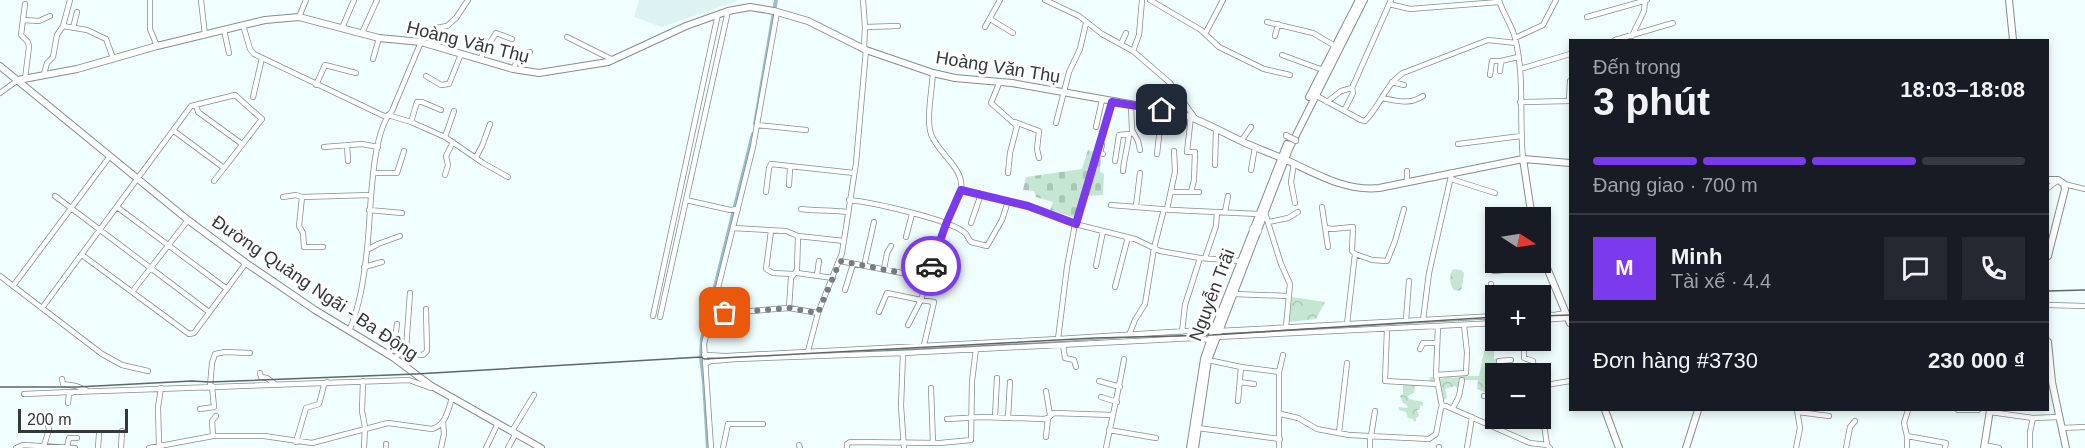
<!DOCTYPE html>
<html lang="vi">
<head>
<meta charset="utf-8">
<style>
	:root { --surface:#171b24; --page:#242831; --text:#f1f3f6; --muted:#9ea1a6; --line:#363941; --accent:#7c3aed }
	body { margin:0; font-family:Helvetica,sans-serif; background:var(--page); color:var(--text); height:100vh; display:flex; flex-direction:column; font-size:22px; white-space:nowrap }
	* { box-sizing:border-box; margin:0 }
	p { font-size:20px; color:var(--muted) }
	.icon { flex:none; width:33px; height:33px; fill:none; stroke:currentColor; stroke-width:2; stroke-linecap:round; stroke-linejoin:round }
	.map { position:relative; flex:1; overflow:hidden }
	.drawer { position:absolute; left:1569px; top:39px; width:480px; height:372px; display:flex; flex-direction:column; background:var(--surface); border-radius:0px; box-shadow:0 3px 9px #0003 }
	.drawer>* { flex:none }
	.needle { width:39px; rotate:102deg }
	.buttons { position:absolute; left:1485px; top:207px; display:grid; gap:12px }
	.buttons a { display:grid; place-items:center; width:66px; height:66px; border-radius:0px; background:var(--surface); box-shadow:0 3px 9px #0003; font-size:30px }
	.scale { position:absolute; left:18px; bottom:15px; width:110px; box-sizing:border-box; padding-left:6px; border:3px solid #333838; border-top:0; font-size:16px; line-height:21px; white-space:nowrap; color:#333838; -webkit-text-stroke:4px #fff; paint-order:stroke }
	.pin { position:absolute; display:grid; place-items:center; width:51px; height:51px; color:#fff; margin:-26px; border-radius:12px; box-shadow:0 3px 9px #0006 }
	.courier { position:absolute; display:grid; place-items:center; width:60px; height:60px; margin:-30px; border:4px solid #7c3aed; border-radius:50%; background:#fff; color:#222; box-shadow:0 2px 8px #0007 }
	.headline em { font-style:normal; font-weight:700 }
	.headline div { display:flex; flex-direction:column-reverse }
	.headline { display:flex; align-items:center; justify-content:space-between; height:102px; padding:0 24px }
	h1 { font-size:39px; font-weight:700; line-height:45px }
	.bar { display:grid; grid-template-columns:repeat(4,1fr); gap:9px 6px; align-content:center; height:72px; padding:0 24px }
	.bar i { height:8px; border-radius:4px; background:var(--line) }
	.bar .selected { background:var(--accent) }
	.bar p { grid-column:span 4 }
	.line { display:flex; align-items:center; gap:15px; padding:0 24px; border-top:2px solid var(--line) }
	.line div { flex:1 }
	.round { display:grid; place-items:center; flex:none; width:63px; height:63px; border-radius:0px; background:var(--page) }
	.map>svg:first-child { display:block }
</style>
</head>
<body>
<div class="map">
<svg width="2085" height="448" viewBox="0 0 2085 448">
	<defs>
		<pattern id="forest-crowns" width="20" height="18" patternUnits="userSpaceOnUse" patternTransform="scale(1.5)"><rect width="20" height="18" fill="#c5e6d2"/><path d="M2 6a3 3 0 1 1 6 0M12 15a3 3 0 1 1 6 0" fill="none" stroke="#aac6b5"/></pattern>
		<pattern id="cemetery-stones" width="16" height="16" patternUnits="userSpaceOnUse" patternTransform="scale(1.5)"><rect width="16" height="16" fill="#c5e6d2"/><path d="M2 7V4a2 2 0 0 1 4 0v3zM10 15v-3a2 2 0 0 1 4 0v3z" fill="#aac6b5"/></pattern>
	</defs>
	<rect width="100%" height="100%" fill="#f1fefe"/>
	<path fill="#ddf2f2" d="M639,0H736L737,1L662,27L634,17Z"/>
	<path fill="url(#forest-crowns)" d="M1453,269L1461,270L1464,273L1462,288L1460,291L1454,290C1449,284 1449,275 1453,269Z
		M1292,297L1325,302L1316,319L1289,322Z
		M1494,346V359L1498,358L1499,368L1488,375L1492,383L1495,382V392L1493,395L1477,389L1478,380H1463L1460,389L1463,391L1462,395H1457V388L1455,386L1445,389L1447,398L1438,403L1436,391L1439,387L1429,384L1430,377H1434L1437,373L1440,379L1450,376L1453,378L1464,376H1479L1485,347Z
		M1403,383H1416L1414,393L1408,396L1409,399L1423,402V406L1420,405V409L1417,410L1419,416L1416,418V421L1414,422L1413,419L1408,418L1406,412L1399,410V407L1407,408L1408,406L1403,403L1400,396L1403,394Z"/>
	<path fill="url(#cemetery-stones)" d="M1088,150L1095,152L1076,218L1050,210L1053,202L1036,197L1034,191L1023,190L1026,177L1082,169Z
		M1097,156L1101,157L1100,172L1104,174L1103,195L1086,196Z"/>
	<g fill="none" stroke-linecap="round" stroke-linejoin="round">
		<path stroke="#9bbbce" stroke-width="4" d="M755,124L776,0
			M708,448L704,382L701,357L702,339L753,134"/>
		<defs>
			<path id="street" d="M150,0V29L157,46
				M201,0L205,35
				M863,0L865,27L864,48
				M1045,0L1079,16L1102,34L1133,51L1170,83L1195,118
				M1150,0L1201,30L1219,47L1264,69L1290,75
				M1499,0C1503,14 1512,25 1515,38C1525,77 1519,119 1523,159
				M25,4L21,35L28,42L29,47L25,79
				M1389,4L1410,9L1499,2
				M299,17L306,0
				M1587,17L1647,0
				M990,19L1013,33
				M23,20L39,21L50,16
				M1267,22L1313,33L1335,46
				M243,25L250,49L254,54L386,117
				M63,26L87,30L106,39L113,58
				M865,27L898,26
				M985,27L1000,0
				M73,28L77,12
				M342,28L354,0
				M224,30L229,53
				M362,33L377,0
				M1205,34L1223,0
				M1275,36L1278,24
				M1632,36L1644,11L1645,1
				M567,37L613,60
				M1515,38L1543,25L1556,0
				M1615,40L1673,23
				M420,41L424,30L447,26L456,18L468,0
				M1121,44L1126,33
				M1133,51L1139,35L1142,0
				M1282,55L1323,70
				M373,59L379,38
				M480,59L496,33L512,39
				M513,69L520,55L530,52
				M1520,69L1570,54
				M1500,71L1501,61
				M933,73C932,90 926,119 931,134C938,154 965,168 961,190
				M44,74L47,63L53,57L57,35L63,26L70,0
				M1490,75L1492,61H1501L1518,57
				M426,76L441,85L449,84L461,54
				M1000,81L991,103L1017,126L1010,153L1008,173
				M1392,82L1404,85
				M316,85L325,65L356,73
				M0,93L18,80
				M1315,95L1361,120L1365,121C1380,106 1386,84 1403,73L1488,40L1516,43
				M253,97L262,58
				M1382,98C1397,101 1410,105 1423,96
				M1569,101L1570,81
				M1327,102L1341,91L1352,88
				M1520,102L1570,101
				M196,105L198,112L242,144
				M1131,105L1132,130L1138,141L1140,150
				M1344,111L1353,93L1352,88L1391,0
				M388,115L411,122L445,137L483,163L508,177
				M1191,116L1187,152H1195L1194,180L1191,192
				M411,122L417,102H422L441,110
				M1015,122L1039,131L1037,149L1039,158
				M1056,123L1069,72L1080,49L1086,23
				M757,125L806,130
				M1096,127L1102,100
				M174,131L224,168
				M445,137L454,111
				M1241,141L1251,127
				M1458,144L1521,136
				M347,145L348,161
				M1102,145L1100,153L1103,154
				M324,147L362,144L378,147
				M1157,154L1162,110
				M476,157L482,146L490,124
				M1115,161L1119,135L1129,134
				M1294,163L1291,182L1295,203
				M1215,165L1216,129
				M1251,170L1255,147
				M1123,171C1124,158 1128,147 1129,134L1133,133
				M1407,171V182
				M373,173H397L404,151
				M445,175L448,165L446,156L453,142
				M1451,179L1495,193
				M2064,184L2085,189
				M789,185L790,168
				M2048,188L2058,180
				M766,192L769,168L771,164L854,173
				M1171,192H1199
				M55,196L209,312
				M283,197L296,195L302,197L370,195
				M302,197L299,226L303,233L304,247H323
				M686,200L730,210L738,209
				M849,200C870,202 954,220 966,234C968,237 969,240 971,242L987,246L1002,220L1008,201
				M1111,205L1173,210L1258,214
				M1136,206L1140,173
				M117,207L227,289
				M1322,207L1328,247
				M801,209C816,211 831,210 847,212
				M1167,209L1175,172L1174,151
				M369,210L402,213
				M1225,212L1228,196
				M1265,213L1281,264L1290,284L1286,327
				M1269,222L1288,218L1298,212
				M971,223L981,194
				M733,228L786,231L798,236L844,241
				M1326,228L1332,229L1353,227L1352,251L1355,254
				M771,231L766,269L773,273L793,274
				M906,237L912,214
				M367,250L378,244L400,236
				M82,255L189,334L194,333L246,263
				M1205,258L1216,226L1217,212
				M840,261L928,278
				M864,266L874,222
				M1096,266L1103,231
				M364,267L382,262
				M884,269L887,253L891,246
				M1494,271L1515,269L1519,265L1532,262
				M797,273L833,278
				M817,275L819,261
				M0,276L102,354L122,365L148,371
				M1491,284L1495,316
				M13,286L110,156
				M1115,287L1128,237
				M845,290L853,264
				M132,292L188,220
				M1234,294L1289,296
				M2048,305L2085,306
				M42,308L191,106L235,95L262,119L214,181
				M789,308L791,278L797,270L798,236
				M879,312L887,293L921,300L946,224L961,190L1028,206L1075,224L1135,239L1160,251L1200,258L1240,261
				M712,314L789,308L818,313
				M1540,314L1554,315L1566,313
				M653,316L718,14
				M660,317L728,11
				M1406,320L1409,281
				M1423,320L1429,273L1452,172
				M1540,320L1568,318
				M1347,324L1355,254L1372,260L1387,261L1395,241L1404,209
				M908,325L921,300L934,302L924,345
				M1438,326L1436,375L1442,406
				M1387,329L1385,381L1437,384
				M349,331C360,306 364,277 367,250C371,218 370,133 392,111L421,42
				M1219,331L1496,316
				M1182,332L1185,305L1200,258
				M1129,335L1135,320L1145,304L1154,248L1164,209
				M1217,337L1496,323
				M1058,339L1067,267L1075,224L1112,102
				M1063,345L1065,358L1074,360L1076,367
				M1512,346L1524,347V358L1533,361L1534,374
				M1420,349L1423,343H1437
				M808,351L818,313L842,253L856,163L866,50
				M403,353L423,355L427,351L426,309
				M903,353L901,406L904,448
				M389,355L395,339L397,324
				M704,355L726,356L1058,339L1203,330L1213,331
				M394,358L406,349L410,293
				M1208,360L1241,367L1279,372
				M705,364L711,361L736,359L903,353L1195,338L1210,340
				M260,373L261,377L267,378L275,384
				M1499,374V361L1511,360
				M1436,375L1466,373L1467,352L1464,325
				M62,379L63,384L76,386L86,390
				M363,381L362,411L365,427L364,448
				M1099,381L1120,387
				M1240,382L1254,384
				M210,386L212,363L215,354L225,352L250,353
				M1540,386L1570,381
				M931,388L933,443
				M1046,391L1050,415
				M24,394L70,392
				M1484,396L1496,395
				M1101,397L1117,402
				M1238,401L1241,367
				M68,403L69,394L73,392L409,380L431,388
				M1453,408L1459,396L1462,380
				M200,409L214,407L212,386
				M1908,410L1904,423L1907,436L1946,443L1945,448
				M1958,410H1978
				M1798,412L1829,416
				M1990,412L2033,418L2059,417
				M1540,413L1543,418L1547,445L1550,448
				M1281,414L1298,418L1317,429L1349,435L1429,439L1436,434L1441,408L1442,406H1446L1530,443L1547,445
				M995,417L997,378
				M1008,418L1010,382
				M947,419L983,417L1044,419L1048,418L1054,413L1112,415
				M1198,428L1280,439
				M2062,428L2085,427
				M1109,430L1156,438
				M512,431L534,395
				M1339,433L1347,363
				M213,436L212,421L216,416
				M1370,436V448
				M1371,436L1375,411
				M1046,437L1048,418
				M296,442L306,408L319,404L324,385L327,382
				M799,445L800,448
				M1984,445L1999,448
				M44,446L49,429L47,422
				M159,446L158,407L161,388
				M67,447L69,438H77
				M16,448L23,445L75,448
				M98,448L99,434
				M121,448L122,431
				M149,448L213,436H264L312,443L388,423L432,429C446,425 448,410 452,398
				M386,448V444
				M441,448L444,434L443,422
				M486,448L498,423
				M508,448L516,433
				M711,448L704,344L753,147L777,12
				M723,448L728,424H763
				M847,448V444L850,442L940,443L971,440L972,381L976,349
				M1106,448C1112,418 1119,389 1124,359
				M1279,448V372L1283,355
				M1439,448V447
				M1467,448L1472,417
				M1796,448L1800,428L1797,410
				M1846,448L1850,427L1855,421
				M1907,448V436
				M2030,448V432L2033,418"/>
			<path id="secondary" d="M2009,0L2013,40
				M0,66L188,220L246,263L315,310L394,358L430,385L541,448
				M18,80L77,69L157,46L265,20L299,17L379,38L421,42L513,69L539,73L608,62L686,26L728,11L750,7L774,11L808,21L866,50L933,73L955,78L1012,83L1175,112C1198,118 1218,130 1239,140C1257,149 1277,155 1295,164C1322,177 1348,191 1379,188L1523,159L1570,163
				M1309,97L1359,0
				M1523,159L1532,218
				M2048,180H2058L2064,184L2065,189L2048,256
				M1540,251L1570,323
				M2048,342L2052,382L2066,448
				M1605,410L1619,448
				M1190,448L1204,359L1212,335L1287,144
				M1195,448L1208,360L1217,337L1289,149L1364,0
				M1686,448L1698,410
				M1984,448L1990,410"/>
			<path id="primary" d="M1312,93L1315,95
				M1253,229L1258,231"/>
		</defs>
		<use href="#street" stroke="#828e8e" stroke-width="6"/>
		<use href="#secondary" stroke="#828e8e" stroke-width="8"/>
		<use href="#primary" stroke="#828e8e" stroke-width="8"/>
		<use href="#street" stroke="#fff" stroke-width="4.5"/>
		<use href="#secondary" stroke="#fff" stroke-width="6"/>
		<use href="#primary" stroke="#fff" stroke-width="7"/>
		<path stroke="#5f6666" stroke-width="1.5" d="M2048,291L2085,290
			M1540,316L1570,315
			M0,387H77L192,381L210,382L416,374L701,357L704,359L1095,338L1212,335L1496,317"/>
		<defs>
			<path id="street-bridge" d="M1286,135L1296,140V141L1286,136Z"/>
		</defs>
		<use href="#street-bridge" stroke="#828e8e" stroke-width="6" stroke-linecap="butt"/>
		<use href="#street-bridge" stroke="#fff" stroke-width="4.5"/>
	</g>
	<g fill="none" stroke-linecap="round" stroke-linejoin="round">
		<path stroke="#767d7d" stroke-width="6" stroke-dasharray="0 10.8" d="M725,313L789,308L818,313L840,261L928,278L931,266"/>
		<path stroke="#7c3aed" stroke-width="8" d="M931,266L946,224L961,190L1028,206L1076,224L1112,102L1162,110"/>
	</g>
	<g text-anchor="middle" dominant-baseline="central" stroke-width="6" stroke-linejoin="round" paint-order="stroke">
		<g font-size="18" fill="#333838" stroke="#fff">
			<text transform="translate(468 42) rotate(14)">Hoàng Văn Thụ</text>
			<text transform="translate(998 67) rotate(9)">Hoàng Văn Thụ</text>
			<text transform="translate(315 288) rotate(34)">Đường Quảng Ngãi - Ba Động</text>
			<text transform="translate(1212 295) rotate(-69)">Nguyễn Trãi</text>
		</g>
	</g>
</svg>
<div class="buttons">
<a><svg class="needle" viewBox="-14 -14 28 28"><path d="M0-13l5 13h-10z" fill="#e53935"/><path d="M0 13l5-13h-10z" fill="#9ea1a6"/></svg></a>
<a>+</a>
<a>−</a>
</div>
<div class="scale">200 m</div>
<div class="pin" style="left:725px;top:313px;background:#ea580c"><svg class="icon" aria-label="bag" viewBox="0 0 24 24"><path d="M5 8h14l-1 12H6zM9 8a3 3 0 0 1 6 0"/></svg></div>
<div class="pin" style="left:1162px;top:110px;background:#1f2937"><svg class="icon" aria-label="home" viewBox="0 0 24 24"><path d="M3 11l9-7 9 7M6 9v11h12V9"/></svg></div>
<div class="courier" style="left:931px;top:266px"><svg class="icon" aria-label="car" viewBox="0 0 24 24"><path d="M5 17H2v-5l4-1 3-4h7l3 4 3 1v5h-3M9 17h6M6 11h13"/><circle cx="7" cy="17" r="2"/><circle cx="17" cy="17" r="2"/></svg></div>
<section class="drawer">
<div class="headline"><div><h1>3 phút</h1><p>Đến trong</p></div><em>18:03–18:08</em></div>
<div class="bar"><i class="selected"></i><i class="selected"></i><i class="selected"></i><i></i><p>Đang giao · 700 m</p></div>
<div class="line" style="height:108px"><b class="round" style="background:var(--accent);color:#fff">M</b><div><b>Minh</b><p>Tài xế · 4.4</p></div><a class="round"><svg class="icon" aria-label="chat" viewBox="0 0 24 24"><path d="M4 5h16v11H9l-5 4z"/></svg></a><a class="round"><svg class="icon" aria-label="phone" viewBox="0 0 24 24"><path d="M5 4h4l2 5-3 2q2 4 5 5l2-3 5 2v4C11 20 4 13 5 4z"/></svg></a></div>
<div class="line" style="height:78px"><div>Đơn hàng #3730</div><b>230 000 ₫</b></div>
</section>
</div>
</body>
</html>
